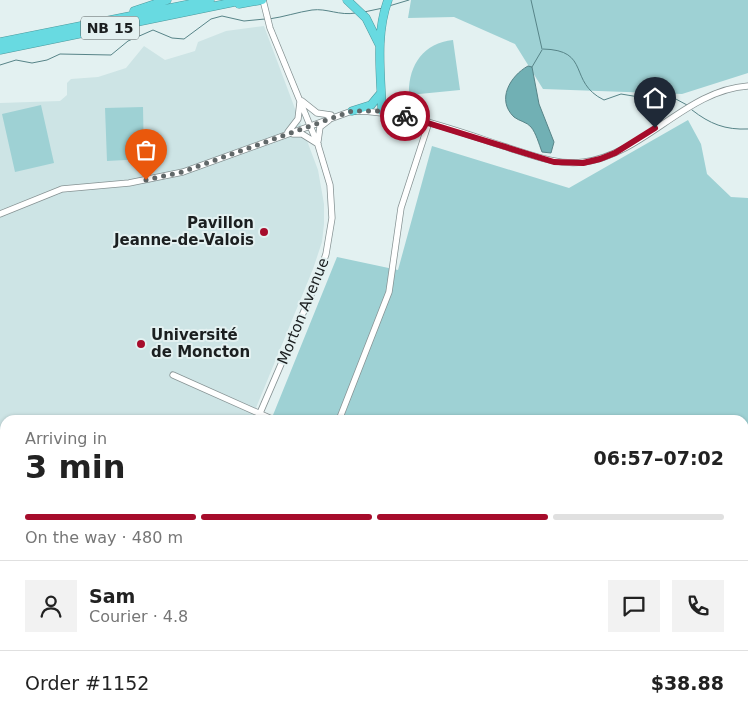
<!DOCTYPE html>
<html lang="en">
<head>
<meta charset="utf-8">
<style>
	:root { --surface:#fff; --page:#f2f2f2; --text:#222; --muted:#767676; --line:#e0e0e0; --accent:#a60c2b }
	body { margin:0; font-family:"DejaVu Sans",sans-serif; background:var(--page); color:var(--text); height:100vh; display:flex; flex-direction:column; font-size:19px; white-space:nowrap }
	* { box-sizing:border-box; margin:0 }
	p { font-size:16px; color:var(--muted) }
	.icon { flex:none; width:28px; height:28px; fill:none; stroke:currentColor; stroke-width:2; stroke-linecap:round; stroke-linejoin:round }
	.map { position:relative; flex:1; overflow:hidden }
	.sheet { position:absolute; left:0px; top:415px; width:749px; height:311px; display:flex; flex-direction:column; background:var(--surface); border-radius:15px 15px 0 0; box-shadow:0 1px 4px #0004 }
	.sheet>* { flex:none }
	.pin { position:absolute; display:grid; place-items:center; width:42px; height:42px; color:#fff; margin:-51px -21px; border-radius:50% 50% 50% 0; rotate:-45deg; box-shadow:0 0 5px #0007 }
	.pin .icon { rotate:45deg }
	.courier { position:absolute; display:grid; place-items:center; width:50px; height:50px; margin:-25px; border:4px solid #a60c2b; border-radius:50%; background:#fff; color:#222; box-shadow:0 1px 6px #0007 }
	.summary em { font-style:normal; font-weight:600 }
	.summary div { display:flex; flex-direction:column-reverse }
	.summary { display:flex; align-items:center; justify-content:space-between; height:85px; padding:0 25px }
	h1 { font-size:32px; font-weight:600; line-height:38px }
	.bar { display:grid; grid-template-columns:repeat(4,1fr); gap:8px 5px; align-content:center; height:60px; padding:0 25px }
	.bar i { height:6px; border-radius:4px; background:var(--line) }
	.bar .current { background:var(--accent) }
	.bar p { grid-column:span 4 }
	.line { display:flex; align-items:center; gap:12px; padding:0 25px; border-top:1px solid var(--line) }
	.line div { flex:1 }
	.round { display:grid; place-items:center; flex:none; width:52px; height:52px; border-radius:0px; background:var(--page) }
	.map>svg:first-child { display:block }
</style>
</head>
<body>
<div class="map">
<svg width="748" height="726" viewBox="0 0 748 726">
	<rect width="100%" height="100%" fill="#e3f1f1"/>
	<path fill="#cde4e5" d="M264,26L318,170L324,204V224L322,242L313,269L251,420H5V535L0,533V103L60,101L67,95V83L71,79L98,77L126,68L144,46L165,60L195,51L198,42L226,31Z
		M744,586L748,588V726H660L662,721H744Z
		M69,721H141V726H67Z"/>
	<path fill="#9ed1d4" d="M411,0H748V73L682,94L543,89L515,44L454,17L408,18Z
		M453,40L460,90L409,95C408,66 423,43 453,40Z
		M41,105L54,163L15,172L2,114Z
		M143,107L144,159L107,161L105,108Z
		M688,120L701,144L707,174L731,197L748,198V588L744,586V420H271L337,257L398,270L432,146L569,188Z
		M0,533L5,535V672L0,680Z
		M744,597L748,599V636L744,645Z
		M564,721H662L660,726H601Z"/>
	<path fill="#71b0b4" stroke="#578488" d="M528,66L532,67L539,104L554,142L551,153L542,152C539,144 536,133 531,127C527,122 519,121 514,117C496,100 510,76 528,66Z"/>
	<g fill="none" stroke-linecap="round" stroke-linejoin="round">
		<path stroke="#578488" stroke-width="1" d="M531,0L542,49
			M389,6L409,0
			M364,12L383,8
			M269,19C284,17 298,12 312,10C327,8 339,16 356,13
			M543,49C592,50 567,82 604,100L621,94L651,99L659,90L687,105
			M0,65L16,60L32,63L47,60L60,54L111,55L128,41L153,30L172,38L184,39L211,19L222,16L244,21L265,19
			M532,67L542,50
			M692,110C710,124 725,130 748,129"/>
		<defs>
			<path id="minor" d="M302,101L317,113L331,115
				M288,132L298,119L300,102
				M293,134H302L318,144
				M318,141L320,127L329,120
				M0,214L62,189L129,183L183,172L352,111C405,111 454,130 503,146C529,154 557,166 584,162C644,154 686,90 748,86
				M173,375L274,420
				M257,420L316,283L326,254L332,218L330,185L318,145L270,28L263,0
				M339,420L389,292L401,208L429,122
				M424,721L432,726
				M67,726L69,721
				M141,726V721
				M181,726L183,721"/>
			<path id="major" d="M0,716L5,717
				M30,721L56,726"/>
			<path id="highway" d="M347,0L366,18L379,44
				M239,4L262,0
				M134,11L167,0
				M0,42L210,0
				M0,50L244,0
				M352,111L371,105L381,93
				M382,111C381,75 375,35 388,0"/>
		</defs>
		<use href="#minor" stroke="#869293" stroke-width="7"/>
		<use href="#major" stroke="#4d999d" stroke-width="8"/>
		<use href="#highway" stroke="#4d999d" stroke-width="9"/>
		<use href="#minor" stroke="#fff" stroke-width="5.5"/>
		<use href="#major" stroke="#a4e9ed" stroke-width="7"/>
		<use href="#highway" stroke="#68dae1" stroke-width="8"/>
	</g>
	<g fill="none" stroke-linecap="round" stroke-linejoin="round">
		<path stroke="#616869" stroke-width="5" stroke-dasharray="0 9" d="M146,180L182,172L352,111H382L405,116"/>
		<path stroke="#a60c2b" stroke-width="6" d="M405,116L554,162L583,163L600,159L615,153L655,128"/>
	</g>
	<g fill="#a60c2b" stroke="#e3f1f1" stroke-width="2">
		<circle cx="264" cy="232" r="5"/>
		<circle cx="141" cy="344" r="5"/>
	</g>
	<g text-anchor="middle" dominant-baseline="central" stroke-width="4" stroke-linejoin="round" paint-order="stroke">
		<rect fill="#e3f1f1" stroke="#575e5f" stroke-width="1" x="81" y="16.5" width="58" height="23" rx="4"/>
		<g font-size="14" font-weight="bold" fill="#1b1f20">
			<text x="110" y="28">NB 15</text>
		</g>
		<g font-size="15" font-weight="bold" fill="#1b1f20" stroke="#e3f1f1" text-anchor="end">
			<text x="254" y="223">Pavillon<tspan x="254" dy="17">Jeanne-de-Valois</tspan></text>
			<text x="151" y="335" text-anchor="start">Université<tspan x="151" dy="17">de Moncton</tspan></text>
		</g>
		<g font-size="15" fill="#1b1f20" stroke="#e3f1f1">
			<text transform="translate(303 311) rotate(-68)">Morton Avenue</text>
		</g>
	</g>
</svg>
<div class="pin" style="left:146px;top:180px;background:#ea580c"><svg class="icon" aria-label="bag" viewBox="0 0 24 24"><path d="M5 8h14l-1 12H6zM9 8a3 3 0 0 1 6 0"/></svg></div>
<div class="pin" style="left:655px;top:128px;background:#1f2937"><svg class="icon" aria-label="home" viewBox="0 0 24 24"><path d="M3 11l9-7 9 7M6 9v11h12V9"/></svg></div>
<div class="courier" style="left:405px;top:116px"><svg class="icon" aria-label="bike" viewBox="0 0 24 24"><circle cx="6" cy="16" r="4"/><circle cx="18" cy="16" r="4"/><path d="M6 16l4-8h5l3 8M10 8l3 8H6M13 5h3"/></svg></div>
<section class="sheet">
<div class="summary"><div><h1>3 min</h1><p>Arriving in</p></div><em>06:57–07:02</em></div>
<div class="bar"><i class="current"></i><i class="current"></i><i class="current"></i><i></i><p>On the way · 480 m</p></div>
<div class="line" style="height:90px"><a class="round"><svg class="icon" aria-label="person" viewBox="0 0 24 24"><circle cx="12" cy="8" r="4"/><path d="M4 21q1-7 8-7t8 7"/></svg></a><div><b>Sam</b><p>Courier · 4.8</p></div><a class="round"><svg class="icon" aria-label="chat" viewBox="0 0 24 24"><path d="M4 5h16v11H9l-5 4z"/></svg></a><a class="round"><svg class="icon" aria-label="phone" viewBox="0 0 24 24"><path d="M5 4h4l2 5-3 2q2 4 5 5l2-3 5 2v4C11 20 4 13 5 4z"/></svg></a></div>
<div class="line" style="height:65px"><div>Order #1152</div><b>$38.88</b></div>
</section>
</div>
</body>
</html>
